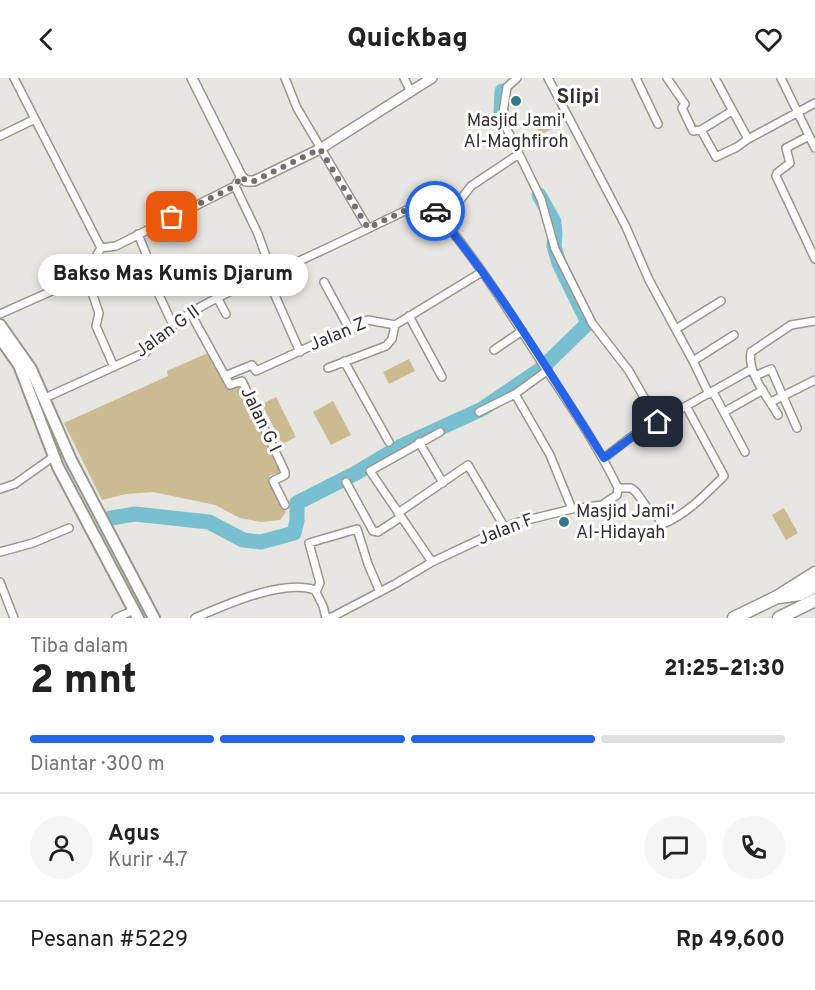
<!DOCTYPE html>
<html lang="id">
<head>
<meta charset="utf-8">
<style>
	:root { --surface:#fff; --page:#f6f6f6; --text:#222; --muted:#767676; --line:#e0e0e0; --accent:#2563eb }
	body { margin:0; font-family:Overpass,sans-serif; background:var(--page); color:var(--text); height:100vh; display:flex; flex-direction:column; font-size:22px; white-space:nowrap }
	* { box-sizing:border-box; margin:0 }
	p { font-size:20px; color:var(--muted) }
	.icon { flex:none; width:33px; height:33px; fill:none; stroke:currentColor; stroke-width:2; stroke-linecap:round; stroke-linejoin:round }
	.map { position:relative; height:540px; overflow:hidden }
	.panel { display:flex; flex-direction:column; background:var(--surface); flex:1 }
	.panel>* { flex:none }
	.pin { position:absolute; display:grid; place-items:center; width:51px; height:51px; color:#fff; margin:-26px; border-radius:12px; box-shadow:0 3px 9px #0006 }
	.courier { position:absolute; display:grid; place-items:center; width:60px; height:60px; margin:-30px; border:4px solid #2563eb; border-radius:50%; background:#fff; color:#222; box-shadow:0 2px 8px #0007 }
	.bubble { position:absolute; height:42px; border-radius:21px; background:var(--surface); box-shadow:0 3px 9px #0003; font-size:20px; font-weight:800; line-height:42px; text-align:center }
	.head em { font-style:normal; font-weight:800 }
	.head div { display:flex; flex-direction:column-reverse }
	.head { display:flex; align-items:center; justify-content:space-between; height:102px; padding:0 30px }
	h1 { font-size:39px; font-weight:800; line-height:45px }
	.bar { display:grid; grid-template-columns:repeat(4,1fr); gap:9px 6px; align-content:center; height:72px; padding:0 30px }
	.bar i { height:8px; border-radius:4px; background:var(--line) }
	.bar .current { background:var(--accent) }
	.bar p { grid-column:span 4 }
	.line { display:flex; align-items:center; gap:15px; padding:0 30px; border-top:2px solid var(--line) }
	.line div { flex:1 }
	.round { display:grid; place-items:center; flex:none; width:63px; height:63px; border-radius:32px; background:var(--page) }
	header { display:flex; justify-content:space-between; align-items:center; height:78px; padding:0 30px; background:var(--surface); font-size:27px; font-weight:800 }
	.map>svg:first-child { display:block }
</style>
</head>
<body>
<header><svg class="icon" aria-label="back" viewBox="0 0 24 24"><path d="M15 5l-7 7 7 7"/></svg>Quickbag<svg class="icon" aria-label="heart" viewBox="0 0 24 24"><path d="M12 20l-8-8c-3-5 5-10 8-4 3-6 11-1 8 4z"/></svg></header>
<div class="map">
<svg width="815" height="540" viewBox="0 0 815 540">
	<rect width="100%" height="100%" fill="#e8e6e1"/>
	<path fill="#ccbb91" d="M552,35L558,48L540,57L534,44Z
		M210,274L228,312L238,306L281,394L269,398L286,434L280,442L261,444L240,440L215,427L153,414L126,416L102,422L64,345L168,298L167,293Z
		M409,281L415,293L389,306L383,294Z
		M276,319L296,359L282,366L262,326Z
		M333,323L351,357L331,367L313,334Z
		M784,430L798,455L786,462L772,437Z"/>
	<g fill="none" stroke-linecap="round" stroke-linejoin="round">
		<path stroke="#78c0d0" stroke-width="15" d="M502,13L501,35L503,42
			M111,440L135,436L209,444L243,462L261,464L294,455L297,443V425L356,395L401,368L482,331L541,291L588,245L559,185L554,168L555,157L554,144L539,117"/>
		<defs>
			<path id="street" d="M14,0L101,170
				M285,0L297,30L368,150
				M404,0L411,14
				M517,0L507,9L502,41L541,121L555,171L592,245L629,293L658,344
				M548,0L626,149L649,202L693,283L709,316
				M636,0L658,46
				M667,0L685,26L682,30L693,53L701,52L716,79L737,69L748,61
				M715,0L748,61L815,25
				M781,0L815,70
				M701,52L732,33
				M0,58L35,41
				M809,58L786,70L790,85L777,95L776,98L815,181
				M235,108L258,156L272,195
				M444,143L471,108L519,76
				M138,156L155,198L152,202L173,247
				M218,184L232,213
				M84,191L99,235L96,248L114,289
				M266,197L300,274
				M324,204L350,252
				M218,221L226,236
				M0,236L63,208L71,198L91,187L101,170L116,168L235,108L241,98
				M191,236L230,307L242,303L285,394V397L273,403L285,427
				M409,238L442,299
				M676,251L721,223
				M494,272L522,253
				M344,283L389,364
				M693,283L734,257
				M328,290L386,268L392,261L395,247
				M225,298L252,287L256,293L368,242L395,247L482,194
				M755,298L771,291L797,350
				M713,314L745,374
				M515,316L550,377L572,431
				M45,320L146,274C179,230 248,206 297,184C339,165 380,145 421,125L427,124C471,172 507,230 542,285C569,326 597,366 618,410L617,417L602,427L572,431L515,445L432,484L395,506L330,540
				M771,324L815,302
				M479,334L515,316L548,292
				M724,334L763,312
				M778,337C768,319 747,296 751,274L791,247L815,243
				M419,364L443,405
				M604,380L631,359L752,291
				M346,404L373,453L378,454L401,439
				M618,410H631L636,414L648,431H651L663,446C687,436 706,416 724,398L686,328
				M0,411L15,406L53,379
				M398,435L468,387L505,450
				M0,474L33,465L69,450
				M432,484L370,393L440,354
				M0,504L14,540
				M316,514L320,505L309,465L357,451L368,486L380,514
				M116,540L134,532
				M195,540C225,527 282,501 315,512L323,528L326,540"/>
			<path id="secondary" d="M192,0L241,98L246,103H254L320,71L432,0"/>
			<path id="primary" d="M0,247L31,291L71,382L154,540
				M0,260L19,287L58,389L138,540"/>
			<path id="highway" d="M779,519L800,516L815,508
				M734,540L777,519L815,495
				M779,540L815,522"/>
		</defs>
		<use href="#street" stroke="#989691" stroke-width="10"/>
		<use href="#secondary" stroke="#989691" stroke-width="12"/>
		<use href="#primary" stroke="#989691" stroke-width="14"/>
		<use href="#highway" stroke="#989691" stroke-width="15"/>
		<use href="#street" stroke="#fff" stroke-width="7"/>
		<use href="#secondary" stroke="#fff" stroke-width="9"/>
		<use href="#primary" stroke="#fff" stroke-width="10"/>
		<use href="#highway" stroke="#fff" stroke-width="12"/>
	</g>
	<g fill="none" stroke-linecap="round" stroke-linejoin="round">
		<path stroke="#72706d" stroke-width="6" stroke-dasharray="0 10.8" d="M172,139L235,108L241,98L246,103H254L320,71L368,150L423,124H427L435,133"/>
		<path stroke="#2563eb" stroke-width="8" d="M435,133C499,209 551,297 604,380L632,359L658,344"/>
	</g>
	<g fill="#357988" stroke="#fff" stroke-width="2">
		<circle cx="516" cy="23" r="6"/>
		<circle cx="564" cy="444" r="6"/>
	</g>
	<g text-anchor="middle" dominant-baseline="central" stroke-width="6" stroke-linejoin="round" paint-order="stroke">
		<g font-size="18" fill="#32312f" stroke="#fff">
			<text x="516" y="43">Masjid Jami'<tspan x="516" dy="21">Al-Maghfiroh</tspan></text>
			<text x="576" y="434" text-anchor="start">Masjid Jami'<tspan x="576" dy="21">Al-Hidayah</tspan></text>
		</g>
		<g font-size="18" fill="#32312f" stroke="#fff">
			<text transform="translate(168 254) rotate(-36)">Jalan G II</text>
			<text transform="translate(338 257) rotate(-23)">Jalan Z</text>
			<text transform="translate(260 342) rotate(64)">Jalan G I</text>
			<text transform="translate(506 452) rotate(-21)">Jalan F</text>
		</g>
		<g font-size="21" font-weight="bold" fill="#32312f" stroke="#fff">
			<text x="578" y="19">Slipi</text>
		</g>
	</g>
</svg>
<div class="pin" style="left:172px;top:139px;background:#ea580c"><svg class="icon" aria-label="bag" viewBox="0 0 24 24"><path d="M5 8h14l-1 12H6zM9 8a3 3 0 0 1 6 0"/></svg></div>
<div class="pin" style="left:658px;top:344px;background:#1f2937"><svg class="icon" aria-label="home" viewBox="0 0 24 24"><path d="M3 11l9-7 9 7M6 9v11h12V9"/></svg></div>
<div class="courier" style="left:435px;top:133px"><svg class="icon" aria-label="car" viewBox="0 0 24 24"><path d="M5 17H2v-5l4-1 3-4h7l3 4 3 1v5h-3M9 17h6M6 11h13"/><circle cx="7" cy="17" r="2"/><circle cx="17" cy="17" r="2"/></svg></div>
<div class="bubble" style="left:38px;top:176px;width:270px">Bakso Mas Kumis Djarum</div>
</div>
<section class="panel">
<div class="head"><div><h1>2 mnt</h1><p>Tiba dalam</p></div><em>21:25–21:30</em></div>
<div class="bar"><i class="current"></i><i class="current"></i><i class="current"></i><i></i><p>Diantar · 300 m</p></div>
<div class="line" style="height:108px"><a class="round"><svg class="icon" aria-label="person" viewBox="0 0 24 24"><circle cx="12" cy="8" r="4"/><path d="M4 21q1-7 8-7t8 7"/></svg></a><div><b>Agus</b><p>Kurir · 4.7</p></div><a class="round"><svg class="icon" aria-label="chat" viewBox="0 0 24 24"><path d="M4 5h16v11H9l-5 4z"/></svg></a><a class="round"><svg class="icon" aria-label="phone" viewBox="0 0 24 24"><path d="M5 4h4l2 5-3 2q2 4 5 5l2-3 5 2v4C11 20 4 13 5 4z"/></svg></a></div>
<div class="line" style="height:78px"><div>Pesanan #5229</div><b>Rp 49,600</b></div>
</section>
</body>
</html>
